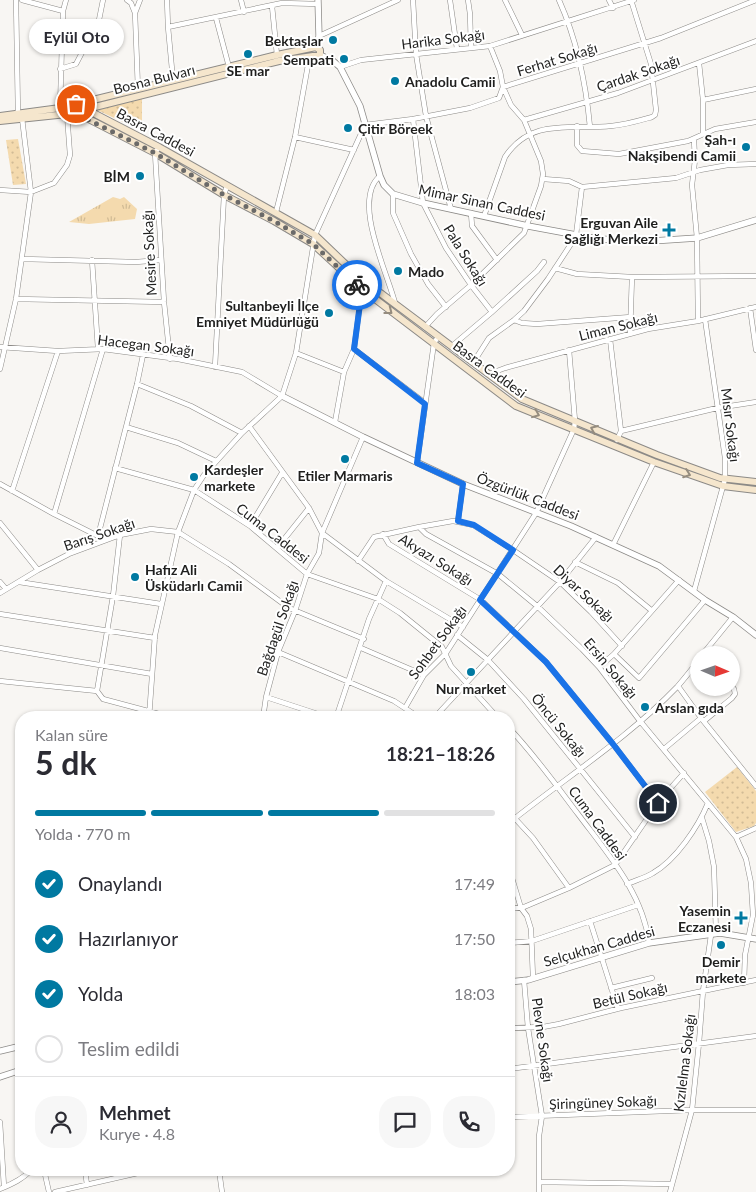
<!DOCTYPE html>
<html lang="tr">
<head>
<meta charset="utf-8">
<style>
	:root { --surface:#fff; --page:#f7f7f7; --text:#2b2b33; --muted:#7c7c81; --line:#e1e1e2; --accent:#0079a1 }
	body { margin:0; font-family:Lato,sans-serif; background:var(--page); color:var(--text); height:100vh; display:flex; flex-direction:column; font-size:19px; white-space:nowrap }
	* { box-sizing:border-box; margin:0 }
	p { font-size:16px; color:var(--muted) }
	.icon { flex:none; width:28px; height:28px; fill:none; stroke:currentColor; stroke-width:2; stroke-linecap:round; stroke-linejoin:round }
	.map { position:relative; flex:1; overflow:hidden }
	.details { position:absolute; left:15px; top:711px; width:500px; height:465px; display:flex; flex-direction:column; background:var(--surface); border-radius:20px; box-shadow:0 1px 4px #0004 }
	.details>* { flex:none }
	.needle { width:32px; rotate:92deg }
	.buttons { position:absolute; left:690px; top:646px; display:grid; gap:10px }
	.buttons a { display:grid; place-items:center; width:50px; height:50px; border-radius:50%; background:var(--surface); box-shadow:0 1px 4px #0004; font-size:25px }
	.pin { position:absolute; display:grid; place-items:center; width:42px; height:42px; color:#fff; margin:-21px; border:2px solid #fff; border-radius:50%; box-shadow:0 1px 5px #0007 }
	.courier { position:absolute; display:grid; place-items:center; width:50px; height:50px; margin:-25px; border:4px solid #1a73e8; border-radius:50%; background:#fff; color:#222; box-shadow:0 1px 6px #0007 }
	.bubble { position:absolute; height:35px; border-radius:18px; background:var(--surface); box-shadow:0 1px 4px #0004; font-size:16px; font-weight:700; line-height:35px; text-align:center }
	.overview em { font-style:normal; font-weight:700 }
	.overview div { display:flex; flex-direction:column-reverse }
	.overview { display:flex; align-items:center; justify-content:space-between; height:85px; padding:0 20px }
	h1 { font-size:32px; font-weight:700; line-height:38px }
	.bar { display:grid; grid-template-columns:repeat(4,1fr); gap:8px 5px; align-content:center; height:60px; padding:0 20px }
	.bar i { height:6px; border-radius:4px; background:var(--line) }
	.bar .selected { background:var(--accent) }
	.bar p { grid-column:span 4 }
	.line { display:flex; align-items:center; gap:12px; padding:0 20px; border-top:1px solid var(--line) }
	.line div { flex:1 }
	.round { display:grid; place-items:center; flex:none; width:52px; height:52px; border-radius:20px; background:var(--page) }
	ol { padding:0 20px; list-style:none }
	li { display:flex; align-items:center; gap:15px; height:55px }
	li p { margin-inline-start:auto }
	li .icon { padding:5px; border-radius:50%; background:var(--accent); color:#fff; stroke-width:4 }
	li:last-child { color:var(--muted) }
	li i { width:28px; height:28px; border:2px solid var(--line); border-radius:50% }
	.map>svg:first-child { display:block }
</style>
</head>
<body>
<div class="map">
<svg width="756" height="1192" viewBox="0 0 756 1192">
	<defs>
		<pattern id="grass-tufts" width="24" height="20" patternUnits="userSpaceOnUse" patternTransform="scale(1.25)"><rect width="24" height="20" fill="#f4daae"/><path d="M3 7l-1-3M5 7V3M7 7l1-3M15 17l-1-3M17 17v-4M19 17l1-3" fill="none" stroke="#d1bb95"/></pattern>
		<pattern id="park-dots" width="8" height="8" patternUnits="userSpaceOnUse" patternTransform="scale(1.25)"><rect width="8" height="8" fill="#f4daae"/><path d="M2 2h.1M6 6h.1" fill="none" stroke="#d1bb95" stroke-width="1.8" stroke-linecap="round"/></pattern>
	</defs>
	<rect width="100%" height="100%" fill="#f8f6f3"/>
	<path fill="url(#grass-tufts)" d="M113,197L120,199L124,197L137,209L135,219L89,224L69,222Z"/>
	<path fill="url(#park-dots)" d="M142,98V131L97,110Z
		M18,139L26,184L13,185L6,140Z
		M737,767L756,791V823L754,826L736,832L705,792Z"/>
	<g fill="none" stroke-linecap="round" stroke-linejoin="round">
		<defs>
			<path id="minor" d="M16,0L18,114
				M22,0L63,11
				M127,0L131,3L135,13L138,89
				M167,0L168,27L173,80
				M241,0L244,12
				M413,0L416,54L426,116L451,209
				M450,0L457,49
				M468,0L470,14L471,48
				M505,0L522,35
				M559,0C577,40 586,84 590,127
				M609,0L613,8
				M272,6L277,55
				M135,13L140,0
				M216,18L229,67
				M168,27L282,3L318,4
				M319,36L398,0
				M699,63L703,100V133
				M340,67L361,60L490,46L634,0
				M60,69L76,64L99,20L103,0
				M703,100L756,89
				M413,119L423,203L446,248L471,285L492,312
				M524,120L618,93L756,41
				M577,126V145L582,151L619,154L688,141L715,129L756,122
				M295,137L354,150
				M694,140L695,160L692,185L697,238L698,321
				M159,147L155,153L164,302L170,359
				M380,176C351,200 388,274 395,303
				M543,179L569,181L582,187
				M0,190L31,192L54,183L67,165L70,155L67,114L60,108L63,11L66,0
				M393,194V213L411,254L428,284L446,307
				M276,212L295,137L308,65L316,57
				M471,213L472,226L497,260
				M484,216L505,157C531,117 571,130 611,126C625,125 638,121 652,117L655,115L656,110L651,64L631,0
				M23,259L136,262L161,260
				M92,260L98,349
				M555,268L577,274L632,277L756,276
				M16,299L164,302
				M750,308L756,350
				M514,320L522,323L537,324L631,317
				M425,327L437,314L471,285L524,233L541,186L543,174L541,161L524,120L511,105L503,87L500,71L490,46
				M630,334L632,277
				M610,339L621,431
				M452,346L492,312L537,271L544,262
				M0,347L58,351L103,349L178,359L242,372L282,396
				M354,349L425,403
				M296,353L344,372
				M473,363L489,338L514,320L524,311L548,279L569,247L576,235L582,187L676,178L700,170L728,165L756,164
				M215,367L224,195L227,186
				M0,369L16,299L31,192L22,118
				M489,374L505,368L648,329L698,321L756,307
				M137,384L191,406L242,433
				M335,422L344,372L354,349L362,289
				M249,426L309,508L322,533L386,581L463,627
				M126,427L178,443L216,461
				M617,440L621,431L717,408L756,402
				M417,463L434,343L438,337
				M115,468L194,490L250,526L307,574L378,599L400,613L442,647L451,666L498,718
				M0,484L54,514L106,540
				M12,491L58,351
				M54,514L103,349
				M458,521L463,484
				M0,523L38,570
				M250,526L282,473
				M419,527L453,521L473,525L513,550L560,582L591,612L622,646
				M383,534L389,544L481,600L546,662L613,744L658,803
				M98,536L137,384L143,355
				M613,545L654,462
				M277,548L309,508
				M358,561L374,537L419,527L426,534L498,574L537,606L582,649L599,667L640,721L736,837L746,859L751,883L753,915L745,955L744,983
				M575,562L618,583L651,610
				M0,582L6,589
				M19,582L161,604
				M694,591L725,479V458L705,319
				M0,593L38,570L69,554L120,535L151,529L178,532L229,564L289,608L364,639
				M0,614L155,638
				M457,635L488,660L524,699L635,837
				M0,648L152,674
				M361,648L424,675
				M278,652L394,701L420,718
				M614,654L639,678L705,600
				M702,655L733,617
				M599,667L614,654L679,580
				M0,681L97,691
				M678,686L701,718L756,786
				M97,691L113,596L120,535
				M97,691L103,699L174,718
				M266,697L330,718
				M405,708L424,675L446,653L536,513L574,429L575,421L569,350
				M149,718L155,635L178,532L194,490L204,475L242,433L282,396L296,353L315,235L365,125L413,119L470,108L499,98L503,87L661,38L756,0
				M263,718L266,697L278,652L295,611L307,574L319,553L322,533L363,437
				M336,718L369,619L386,581
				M434,718L560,582L596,537
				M704,721L732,698L735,694L734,689L731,685
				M509,728C534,754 556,785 578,814C607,853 643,893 649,943
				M664,749L701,718
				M509,812L533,838L569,888
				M702,818L709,841L714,867L716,934
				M509,823C565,778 627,739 677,687C685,678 692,669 699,660
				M736,837L756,828
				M509,868L521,908L527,916L531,929L533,978
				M627,884C636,880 645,878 653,873C676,860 698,827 708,803
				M509,909L524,907L569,888L615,865L660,800L684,773
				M590,921L618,1009
				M509,943L532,941L638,905
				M524,980L528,1028L542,1116L539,1136V1192
				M611,988L652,978
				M509,1028L543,1027L559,1024L621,1008L756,980
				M509,1069L756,1036
				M509,1117L692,1110H756
				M0,1122L4,1187
				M44,1170L49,1192
				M85,1170L87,1185
				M219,1170L222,1192
				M539,1182L672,1184
				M0,1189C12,1184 23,1179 31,1170
				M55,1192L151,1170
				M670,1192L692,1110L699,1043L703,991L711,935"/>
			<path id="tertiary" d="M317,47L319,36L318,0
				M320,55L333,61L340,67L360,106L380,176L384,185L393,194L423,203L528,226L598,239L652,241L697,238L756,220
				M282,396L363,437L463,484L571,526L659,566L705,600L733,617L756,635
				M509,982L528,980L649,943L720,933L756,939
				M0,1051L21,1046
				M0,1077L21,1070"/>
			<path id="secondary" d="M76,104L159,147L315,235L359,277L522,399L657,455L720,478L756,482
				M73,111L155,153L224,195L274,221L313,244L362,289L516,406L654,462L723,486L756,490
				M0,116L60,108L277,55L316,47L320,50V55L317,56H313L279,61L67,114L0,121"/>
		</defs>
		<use href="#minor" stroke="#8c8a87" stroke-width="5.5"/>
		<use href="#tertiary" stroke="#8c8a87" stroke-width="7"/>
		<use href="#secondary" stroke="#8c8a87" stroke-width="8"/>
		<use href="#minor" stroke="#fff" stroke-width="4.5"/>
		<use href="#tertiary" stroke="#fff" stroke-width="5.5"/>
		<use href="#secondary" stroke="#f5e6cd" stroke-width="6"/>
	</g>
	<defs><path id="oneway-chevron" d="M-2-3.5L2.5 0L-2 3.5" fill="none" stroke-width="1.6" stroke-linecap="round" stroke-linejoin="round" transform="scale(1.25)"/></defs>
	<g stroke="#958c7e">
		<use href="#oneway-chevron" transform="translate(389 311) rotate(38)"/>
		<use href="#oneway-chevron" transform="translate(536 414) rotate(22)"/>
		<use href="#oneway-chevron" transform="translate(594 429) rotate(-157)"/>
		<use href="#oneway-chevron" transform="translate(687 474) rotate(20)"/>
	</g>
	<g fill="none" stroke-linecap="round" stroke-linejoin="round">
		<path stroke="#6b6a69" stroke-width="5" stroke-dasharray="0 9" d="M76,104L72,108L73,112L155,153L224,195L274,221L313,244L357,285"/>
		<path stroke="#1a73e8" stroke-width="6" d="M357,285L362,289L354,349L425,404L417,463L463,484L458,521L474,525L513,550L480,600L546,662L613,744L658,803"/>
	</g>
	<g fill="#0079a1" stroke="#fff" stroke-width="2">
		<circle cx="333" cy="40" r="5"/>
		<circle cx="248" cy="54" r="5"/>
		<circle cx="344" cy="59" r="5"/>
		<circle cx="395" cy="81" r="5"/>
		<circle cx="348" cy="128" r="5"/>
		<circle cx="746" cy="147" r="5"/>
		<circle cx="140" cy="176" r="5"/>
		<path d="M666.5 222.5h5v5h5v5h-5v5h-5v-5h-5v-5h5z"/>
		<circle cx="398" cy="271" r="5"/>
		<circle cx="329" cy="313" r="5"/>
		<circle cx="345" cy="459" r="5"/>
		<circle cx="194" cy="477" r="5"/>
		<circle cx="135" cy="577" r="5"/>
		<circle cx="471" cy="672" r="5"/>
		<circle cx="645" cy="707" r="5"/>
		<path d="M738.5 910.5h5v5h5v5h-5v5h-5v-5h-5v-5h5z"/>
		<circle cx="721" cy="945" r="5"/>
	</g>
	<g text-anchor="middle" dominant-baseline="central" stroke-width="4" stroke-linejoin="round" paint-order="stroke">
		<g font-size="14" fill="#1f1f1e" stroke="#fff">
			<text transform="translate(443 39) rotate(-7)">Harika Sokağı</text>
			<text transform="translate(557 59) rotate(-17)">Ferhat Sokağı</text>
			<text transform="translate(638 73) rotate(-19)">Çardak Sokağı</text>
			<text transform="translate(154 79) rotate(-14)">Bosna Bulvarı</text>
			<text transform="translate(156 132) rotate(28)">Basra Caddesi</text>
			<text transform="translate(482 202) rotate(12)">Mimar Sinan Caddesi</text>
			<text transform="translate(149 253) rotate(-93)">Mesire Sokağı</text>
			<text transform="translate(466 255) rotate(58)">Pala Sokağı</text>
			<text transform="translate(618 326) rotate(-14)">Liman Sokağı</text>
			<text transform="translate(146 345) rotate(7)">Hacegan Sokağı</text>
			<text transform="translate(490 369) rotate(36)">Basra Caddesi</text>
			<text transform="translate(731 425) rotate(83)">Mısır Sokağı</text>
			<text transform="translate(528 496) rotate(21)">Özgürlük Caddesi</text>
			<text transform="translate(273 533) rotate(38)">Cuma Caddesi</text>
			<text transform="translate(99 534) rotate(-19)">Barış Sokağı</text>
			<text transform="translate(436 559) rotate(32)">Akyazı Sokağı</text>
			<text transform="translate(584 593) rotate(43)">Diyar Sokağı</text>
			<text transform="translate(277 628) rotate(-71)">Bağdagül Sokağı</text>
			<text transform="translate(437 642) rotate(-54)">Sohbet Sokağı</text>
			<text transform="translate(611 668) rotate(50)">Ersin Sokağı</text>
			<text transform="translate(559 725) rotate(51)">Öncü Sokağı</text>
			<text transform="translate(598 823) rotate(54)">Cuma Caddesi</text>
			<text transform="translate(599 946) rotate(-16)">Selçukhan Caddesi</text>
			<text transform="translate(630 995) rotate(-13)">Betül Sokağı</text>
			<text transform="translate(543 1040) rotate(82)">Plevne Sokağı</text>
			<text transform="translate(684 1063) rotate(-83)">Kızılelma Sokağı</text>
			<text transform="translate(603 1102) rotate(-2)">Şiringüney Sokağı</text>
		</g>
		<g font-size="14" font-weight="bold" fill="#1f1f1e" stroke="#fff" text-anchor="end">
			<text x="323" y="40">Bektaşlar</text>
			<text x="334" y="59">Sempati</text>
			<text x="248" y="70" text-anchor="middle">SE mar</text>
			<text x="405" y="81" text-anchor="start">Anadolu Camii</text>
			<text x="358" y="128" text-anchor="start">Çitir Böreek</text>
			<text x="736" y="139">Şah-ı<tspan x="736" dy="16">Nakşibendi Camii</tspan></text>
			<text x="130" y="176">BİM</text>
			<text x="658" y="222">Erguvan Aile<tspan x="658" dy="16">Sağlığı Merkezi</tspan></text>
			<text x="408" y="271" text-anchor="start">Mado</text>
			<text x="319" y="305">Sultanbeyli İlçe<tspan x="319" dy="16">Emniyet Müdürlüğü</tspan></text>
			<text x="204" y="469" text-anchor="start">Kardeşler<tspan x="204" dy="16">markete</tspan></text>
			<text x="345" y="475" text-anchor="middle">Etiler Marmaris</text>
			<text x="145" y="569" text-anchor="start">Hafız Ali<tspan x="145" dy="16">Üsküdarlı Camii</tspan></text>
			<text x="471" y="688" text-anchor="middle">Nur market</text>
			<text x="655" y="707" text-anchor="start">Arslan gıda</text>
			<text x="731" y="910">Yasemin<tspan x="731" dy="16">Eczanesi</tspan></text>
			<text x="721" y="961" text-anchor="middle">Demir<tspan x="721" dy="16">markete</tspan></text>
		</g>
	</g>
</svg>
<div class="buttons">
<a><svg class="needle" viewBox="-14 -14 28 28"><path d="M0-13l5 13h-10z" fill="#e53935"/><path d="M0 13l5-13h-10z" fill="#7c7c81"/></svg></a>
</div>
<div class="pin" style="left:76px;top:104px;background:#ea580c"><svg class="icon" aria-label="bag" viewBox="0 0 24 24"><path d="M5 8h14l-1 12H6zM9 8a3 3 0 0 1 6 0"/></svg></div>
<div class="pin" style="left:658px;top:803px;background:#1f2937"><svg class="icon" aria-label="home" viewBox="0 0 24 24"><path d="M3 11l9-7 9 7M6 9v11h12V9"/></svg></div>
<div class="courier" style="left:357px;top:285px"><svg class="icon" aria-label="bike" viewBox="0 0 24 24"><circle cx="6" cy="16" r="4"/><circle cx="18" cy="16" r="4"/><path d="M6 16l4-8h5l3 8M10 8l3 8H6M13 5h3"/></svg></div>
<div class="bubble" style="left:29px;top:19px;width:95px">Eylül Oto</div>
<section class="details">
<div class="overview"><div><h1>5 dk</h1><p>Kalan süre</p></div><em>18:21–18:26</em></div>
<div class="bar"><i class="selected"></i><i class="selected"></i><i class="selected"></i><i></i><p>Yolda · 770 m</p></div>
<ol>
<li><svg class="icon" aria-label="check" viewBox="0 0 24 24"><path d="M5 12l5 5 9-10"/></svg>Onaylandı<p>17:49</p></li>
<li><svg class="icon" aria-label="check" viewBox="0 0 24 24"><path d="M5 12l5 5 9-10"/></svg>Hazırlanıyor<p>17:50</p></li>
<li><svg class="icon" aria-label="check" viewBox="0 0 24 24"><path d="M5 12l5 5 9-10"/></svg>Yolda<p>18:03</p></li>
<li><i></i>Teslim edildi</li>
</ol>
<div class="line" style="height:90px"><a class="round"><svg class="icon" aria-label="person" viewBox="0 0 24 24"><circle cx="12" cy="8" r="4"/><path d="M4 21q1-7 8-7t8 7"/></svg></a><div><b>Mehmet</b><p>Kurye · 4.8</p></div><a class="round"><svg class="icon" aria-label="chat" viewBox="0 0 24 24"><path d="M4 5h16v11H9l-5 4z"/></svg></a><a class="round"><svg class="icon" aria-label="phone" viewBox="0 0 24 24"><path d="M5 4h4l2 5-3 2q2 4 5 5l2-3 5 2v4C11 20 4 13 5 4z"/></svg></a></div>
</section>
</div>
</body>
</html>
